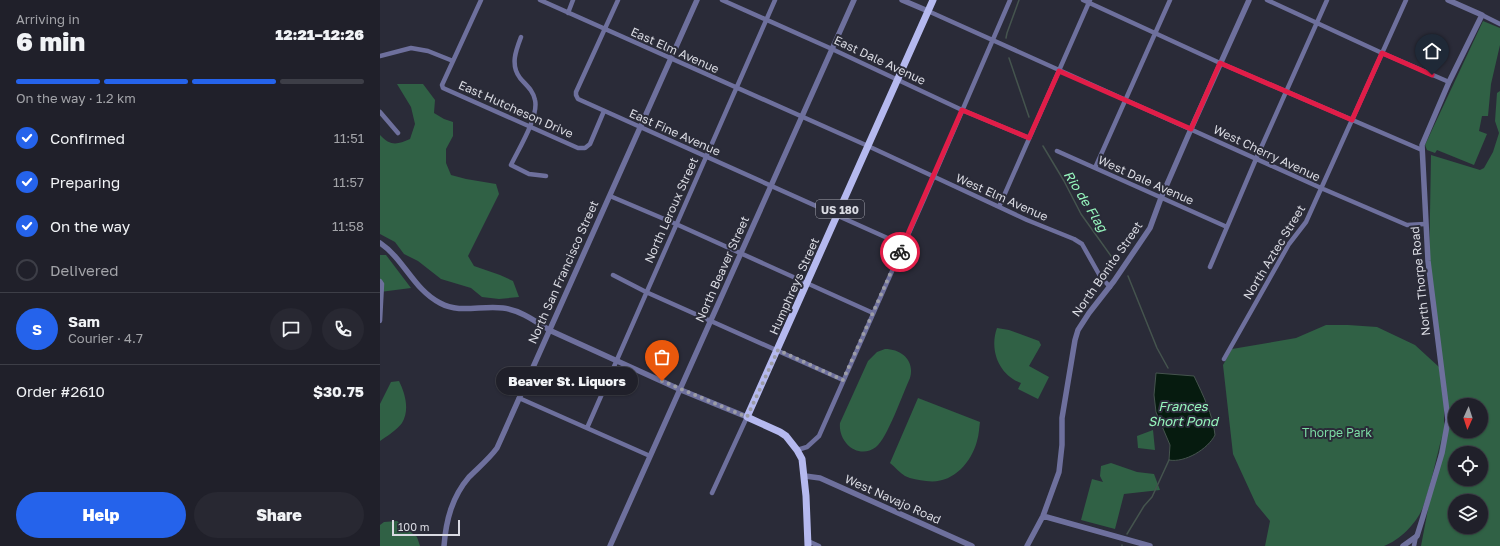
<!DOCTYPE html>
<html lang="en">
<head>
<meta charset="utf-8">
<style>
	:root { --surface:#20202a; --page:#282832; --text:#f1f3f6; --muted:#a2a3a8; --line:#3d3e47; --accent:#2563eb }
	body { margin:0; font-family:"Golos Text",sans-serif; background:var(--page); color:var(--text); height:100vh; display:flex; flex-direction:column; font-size:15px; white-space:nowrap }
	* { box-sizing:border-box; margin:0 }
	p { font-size:13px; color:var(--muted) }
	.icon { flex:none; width:22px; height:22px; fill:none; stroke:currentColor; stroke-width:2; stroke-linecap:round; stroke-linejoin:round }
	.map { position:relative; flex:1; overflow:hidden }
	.side { display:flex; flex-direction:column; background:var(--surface); width:380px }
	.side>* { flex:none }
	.needle { width:26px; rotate:183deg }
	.buttons { position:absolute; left:1068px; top:398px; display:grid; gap:8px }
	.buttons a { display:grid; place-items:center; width:40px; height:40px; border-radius:50%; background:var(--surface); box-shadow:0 1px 3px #0004,0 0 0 1px var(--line); font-size:20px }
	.scale { position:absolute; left:12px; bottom:10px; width:68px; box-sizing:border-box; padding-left:4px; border:2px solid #d9dae2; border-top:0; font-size:11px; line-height:14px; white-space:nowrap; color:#d9dae2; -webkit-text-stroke:3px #2a2b38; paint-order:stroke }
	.pin { position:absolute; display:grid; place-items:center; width:34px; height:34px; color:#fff; margin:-41px -17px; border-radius:50% 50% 50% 0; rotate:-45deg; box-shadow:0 0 4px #0007 }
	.pin .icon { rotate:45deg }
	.courier { position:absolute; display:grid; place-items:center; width:40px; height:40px; margin:-20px; border:3px solid #e11d48; border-radius:50%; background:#fff; color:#222; box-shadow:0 1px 5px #0007 }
	.bubble { position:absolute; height:28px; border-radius:14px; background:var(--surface); box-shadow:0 1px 3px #0004,0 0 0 1px var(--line); font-size:13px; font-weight:800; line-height:28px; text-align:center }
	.head em { font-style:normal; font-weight:800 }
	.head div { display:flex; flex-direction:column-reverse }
	.head { display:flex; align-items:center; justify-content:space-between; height:68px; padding:0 16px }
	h1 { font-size:26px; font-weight:800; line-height:30px }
	.bar { display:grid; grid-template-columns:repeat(4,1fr); gap:6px 4px; align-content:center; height:48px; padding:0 16px }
	.bar i { height:5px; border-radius:3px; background:var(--line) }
	.bar .current { background:var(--accent) }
	.bar p { grid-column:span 4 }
	.line { display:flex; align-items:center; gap:10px; padding:0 16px; border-top:1px solid var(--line) }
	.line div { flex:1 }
	.round { display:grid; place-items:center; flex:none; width:42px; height:42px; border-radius:21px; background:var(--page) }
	ol { padding:0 16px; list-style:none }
	li { display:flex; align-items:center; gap:12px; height:44px }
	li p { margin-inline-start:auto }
	li .icon { padding:4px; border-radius:50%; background:var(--accent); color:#fff; stroke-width:4 }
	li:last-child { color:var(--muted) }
	li i { width:22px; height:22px; border:2px solid var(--line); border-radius:50% }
	.action { display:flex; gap:8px; margin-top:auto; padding:8px 16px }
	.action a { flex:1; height:46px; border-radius:24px; background:var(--accent); color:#fff; font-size:16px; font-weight:800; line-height:46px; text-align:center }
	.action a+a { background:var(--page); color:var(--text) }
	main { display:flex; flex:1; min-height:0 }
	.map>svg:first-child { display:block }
</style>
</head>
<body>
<main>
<section class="side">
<div class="head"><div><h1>6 min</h1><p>Arriving in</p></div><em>12:21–12:26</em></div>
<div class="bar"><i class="current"></i><i class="current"></i><i class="current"></i><i></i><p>On the way · 1.2 km</p></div>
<ol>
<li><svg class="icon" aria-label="check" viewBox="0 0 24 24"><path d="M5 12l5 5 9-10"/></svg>Confirmed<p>11:51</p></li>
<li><svg class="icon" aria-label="check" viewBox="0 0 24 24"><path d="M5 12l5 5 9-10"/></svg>Preparing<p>11:57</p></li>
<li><svg class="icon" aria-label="check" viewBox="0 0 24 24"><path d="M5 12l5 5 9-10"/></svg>On the way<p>11:58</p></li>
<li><i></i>Delivered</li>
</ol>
<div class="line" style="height:72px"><b class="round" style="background:var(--accent);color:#fff">S</b><div><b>Sam</b><p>Courier · 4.7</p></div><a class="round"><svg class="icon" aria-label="chat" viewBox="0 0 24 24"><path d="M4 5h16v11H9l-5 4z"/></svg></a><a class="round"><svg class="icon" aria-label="phone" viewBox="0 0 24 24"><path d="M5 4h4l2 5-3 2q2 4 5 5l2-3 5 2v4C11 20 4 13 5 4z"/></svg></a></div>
<div class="line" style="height:52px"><div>Order #2610</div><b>$30.75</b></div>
<div class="action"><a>Help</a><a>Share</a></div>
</section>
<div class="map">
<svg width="1120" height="546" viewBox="0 0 1120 546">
	<rect width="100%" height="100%" fill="#2a2b38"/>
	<path fill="#306145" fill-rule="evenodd" d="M1103,21L1120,28V45L1111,84L1108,116H1102L1099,131L1107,134L1094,165L1057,150L1055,153L1047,150L1045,145Z
		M17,84H43L55,100L54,113L64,119L73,122V136L66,149V163L71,175L86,179L116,184L119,194L88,256L94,266L120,275L133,281L139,297L119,299L102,297L91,288L61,279L38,261L24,254L15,242L0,234V135C10,146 17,145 30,139L35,124L31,107Z
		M1120,91V546H1041L1062,436C1056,459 1051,485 1043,507C1037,523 1020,540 1004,546H885L890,521L876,504L853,454L843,365L852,349L916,338L946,325H968L997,327L1035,345L1059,367L1064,404V426L1067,414L1049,273L1051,155L1100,170L1104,168L1113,152L1119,133L1115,121L1117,93ZM1075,405H1101V431H1075ZM1075,453H1101V479H1075ZM1075,501H1101V527H1075Z
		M0,255H6L31,288L0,292Z
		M617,328L629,330L659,341L661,345L649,366L669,377L658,399L638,389L641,383C619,375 609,350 617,328Z
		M505,349C522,349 535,361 530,378C523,393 507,439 496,447C479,460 458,443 460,423L488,361L497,352Z
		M19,381C25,393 30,410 22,423C18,429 6,437 0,441V404L11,382Z
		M538,398L600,422C599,428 599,435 597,441C591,464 571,485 546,481C539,480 531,479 525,476C520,473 515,467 510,463Z
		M773,430L775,450L758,448L757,436Z
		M731,463L757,472L774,474L780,490L744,494L735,529L701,520L712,479L723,482L720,476L721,466Z
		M17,521L37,537L40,546H0V525L4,522Z"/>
	<path fill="#061b0f" stroke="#45544e" d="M776,373L814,376C823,395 833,415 835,435C828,449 805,463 789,460L790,445L776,412L774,395Z"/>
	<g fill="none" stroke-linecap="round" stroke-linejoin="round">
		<path stroke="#45544e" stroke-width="1.5" d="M626,38L627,33L639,0
			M629,58L649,117
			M663,146L684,181L701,214L736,263
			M748,276L777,348L788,368
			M747,534L764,506L772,497L789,460
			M742,546V545"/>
		<path stroke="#6e709d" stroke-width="4.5" d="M101,0L62,85L63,88L198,148H205L210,144L224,111
			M160,0L488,146L647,220L694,239L702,244L720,276L730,287
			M238,0L196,92V95L198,99L523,245
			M342,0L452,49L582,110L649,138
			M703,0L840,63L1042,150
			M887,0L1002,53L1069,82
			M548,11L941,188L1027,225L1045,224
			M188,13L193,0
			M1102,15L1120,24
			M141,37C136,50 130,65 140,78C146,85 153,90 155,100C159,117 138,150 131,165L149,174L166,176
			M0,56L31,48L48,51L73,61
			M0,112L18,133
			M677,151L847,227
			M715,168L790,0
			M230,196L296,224L493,313
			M619,207L710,0
			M830,267L876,159L947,0
			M233,275L266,292L463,380
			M0,281L2,284L0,321
			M844,359L909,244L926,222L1026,0
			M139,398L270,456
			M207,428L395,0
			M417,450L427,447L439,436L544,199L630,0
			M332,493L367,417
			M428,541L439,546
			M1034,546L1036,536"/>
		<path stroke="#6e709d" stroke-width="5.5" d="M522,0L548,11
			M0,243C24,259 34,290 60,303C80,314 101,305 123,308C140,310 155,321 169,330L301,390L367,417
			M425,476L440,478L592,546
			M663,516L770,546
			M64,546C66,520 72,497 89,477C99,467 109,459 117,448L317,0
			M230,546L474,0
			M647,546L663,516L679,472L682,445V418L695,340L698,330L709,313L734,281L770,228L781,198L811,129L869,0
			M1023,546L1037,536L1042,520L1062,453L1068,420L1048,261L1042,145L1069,82L1102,15L1068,0"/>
		<path stroke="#b5b9ef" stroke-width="7" d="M428,546L426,496L422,459L417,450L406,436L400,432L367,417L553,0"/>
	</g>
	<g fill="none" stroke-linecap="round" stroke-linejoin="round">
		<path stroke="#9c9da6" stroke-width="4" stroke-dasharray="0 7.2" d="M282,381L367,417L398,350L463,380L520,252"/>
		<path stroke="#e11d48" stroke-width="5" d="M520,252L582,110L649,138L679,71L811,129L840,63L972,120L1002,53L1052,75"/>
	</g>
	<g text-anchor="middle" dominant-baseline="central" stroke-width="4" stroke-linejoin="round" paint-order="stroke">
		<rect fill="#2a2b38" stroke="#a4a6af" stroke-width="1" x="436" y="200" width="48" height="18" rx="3"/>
		<g font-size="11" font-weight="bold" fill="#d9dae2">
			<text x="460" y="209">US 180</text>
		</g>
		<g font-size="12" fill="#d9dae2" stroke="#2a2b38">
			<text transform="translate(295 50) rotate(24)">East Elm Avenue</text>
			<text transform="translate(500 60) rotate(25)">East Dale Avenue</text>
			<text transform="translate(136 109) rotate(24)">East Hutcheson Drive</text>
			<text transform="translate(295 132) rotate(24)">East Fine Avenue</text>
			<text transform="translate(887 153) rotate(25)">West Cherry Avenue</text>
			<text transform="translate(766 180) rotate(24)">West Dale Avenue</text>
			<text transform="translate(622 197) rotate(24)">West Elm Avenue</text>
			<text transform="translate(291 210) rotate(-66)">North Leroux Street</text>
			<text transform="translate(894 252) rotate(-59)">North Aztec Street</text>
			<text transform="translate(342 269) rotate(-66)">North Beaver Street</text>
			<text transform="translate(727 269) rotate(-55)">North Bonito Street</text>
			<text transform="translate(183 272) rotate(-66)">North San Francisco Street</text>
			<text transform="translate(1040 281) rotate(-96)">North Thorpe Road</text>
			<text transform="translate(414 286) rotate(-66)">Humphreys Street</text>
			<text transform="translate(513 499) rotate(24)">West Navajo Road</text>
		</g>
		<g font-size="12" fill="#7cdca4" stroke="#2a2b38">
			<text x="957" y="432">Thorpe Park</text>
		</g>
		<g font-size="13" font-style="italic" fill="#96f6bd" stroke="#2a2b38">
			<text transform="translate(706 201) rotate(58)">Rio de Flag</text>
			<text x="803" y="406">Frances<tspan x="803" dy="15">Short Pond</tspan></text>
		</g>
	</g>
</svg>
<div class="buttons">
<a><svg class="needle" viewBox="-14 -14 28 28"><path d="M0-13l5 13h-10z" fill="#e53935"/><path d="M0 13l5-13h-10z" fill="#a2a3a8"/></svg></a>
<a><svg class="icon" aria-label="locate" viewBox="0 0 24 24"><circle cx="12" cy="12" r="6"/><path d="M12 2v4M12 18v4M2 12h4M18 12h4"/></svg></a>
<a><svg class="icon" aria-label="layers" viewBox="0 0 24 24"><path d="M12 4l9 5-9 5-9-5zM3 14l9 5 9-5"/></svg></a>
</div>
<div class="scale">100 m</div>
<div class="pin" style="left:282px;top:381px;background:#ea580c"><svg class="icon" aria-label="bag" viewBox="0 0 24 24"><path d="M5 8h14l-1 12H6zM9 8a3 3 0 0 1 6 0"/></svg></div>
<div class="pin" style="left:1052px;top:75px;background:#1f2937"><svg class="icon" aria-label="home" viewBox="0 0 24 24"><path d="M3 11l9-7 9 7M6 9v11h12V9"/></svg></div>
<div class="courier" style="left:520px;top:252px"><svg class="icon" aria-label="bike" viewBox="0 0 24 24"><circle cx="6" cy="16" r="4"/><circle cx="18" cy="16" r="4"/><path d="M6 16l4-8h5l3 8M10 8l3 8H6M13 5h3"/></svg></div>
<div class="bubble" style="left:116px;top:367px;width:142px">Beaver St. Liquors</div>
</div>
</main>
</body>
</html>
